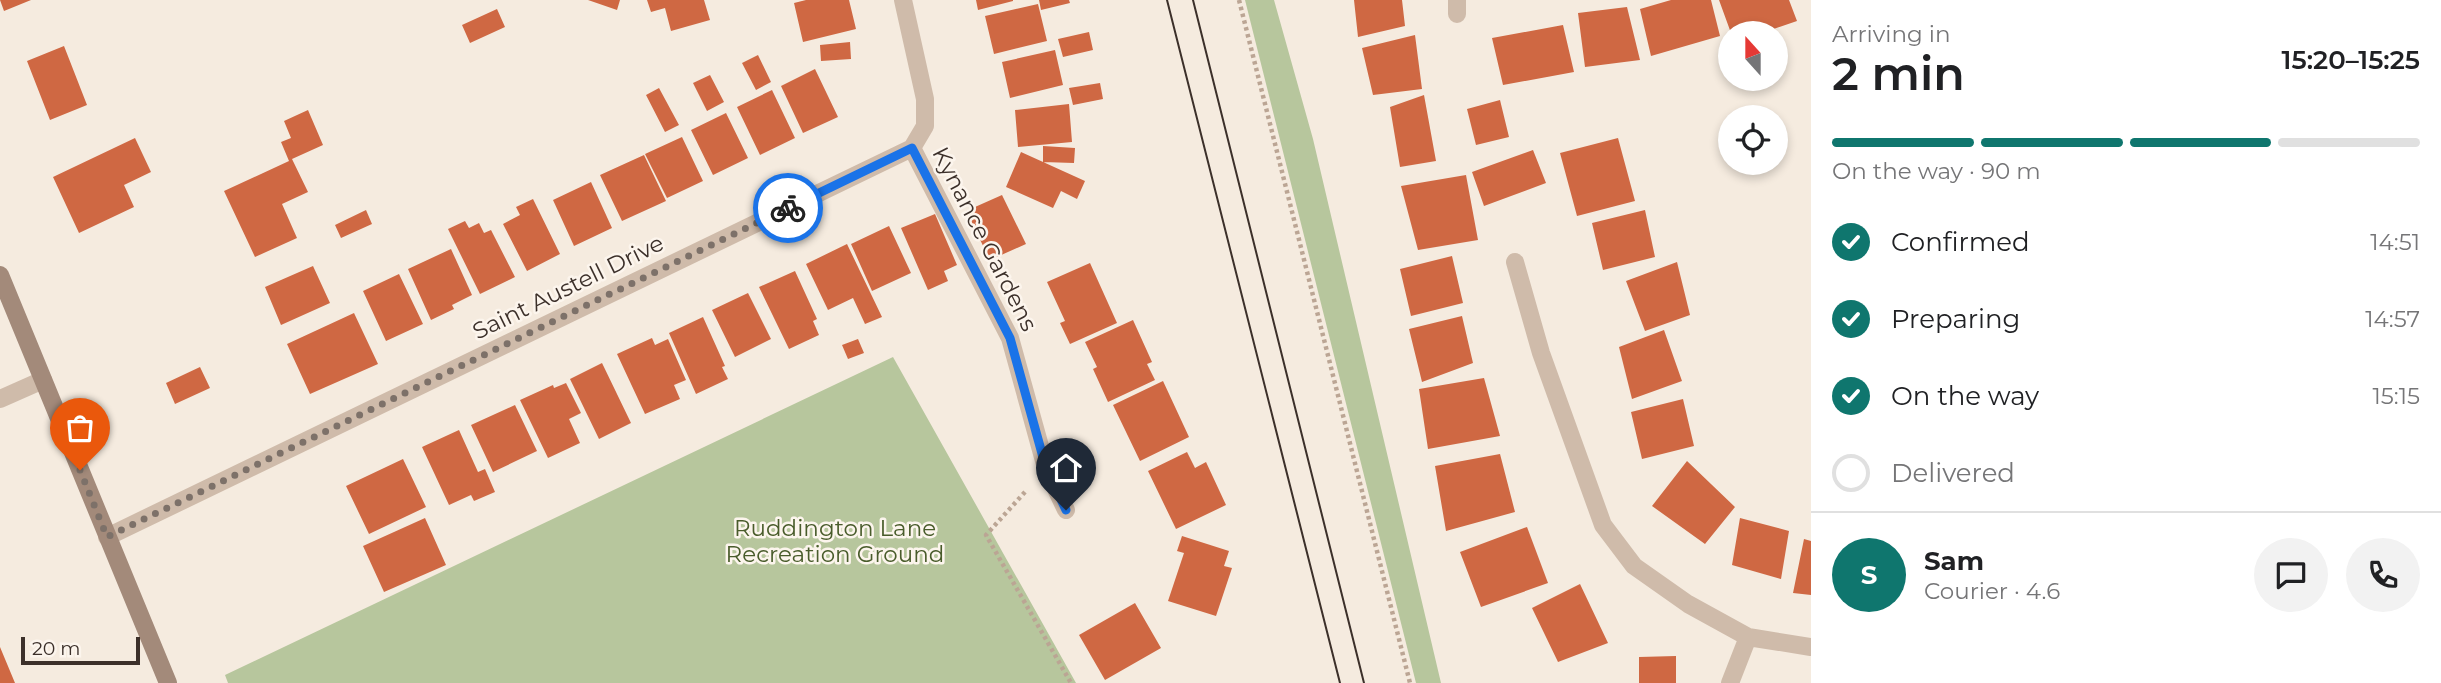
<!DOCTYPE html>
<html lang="en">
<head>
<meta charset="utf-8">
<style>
	:root { --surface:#fff; --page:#f2f2f2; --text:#202124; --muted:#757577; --line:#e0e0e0; --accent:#0f766e }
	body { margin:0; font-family:Montserrat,sans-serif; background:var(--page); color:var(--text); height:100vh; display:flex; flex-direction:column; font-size:26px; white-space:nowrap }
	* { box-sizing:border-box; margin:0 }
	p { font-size:23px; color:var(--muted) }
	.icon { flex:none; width:38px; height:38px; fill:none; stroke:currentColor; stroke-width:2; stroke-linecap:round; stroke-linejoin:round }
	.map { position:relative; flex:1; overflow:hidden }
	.side { display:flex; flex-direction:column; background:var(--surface); width:630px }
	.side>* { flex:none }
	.needle { width:46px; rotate:339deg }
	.fabs { position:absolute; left:1718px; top:21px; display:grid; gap:14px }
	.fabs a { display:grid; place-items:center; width:70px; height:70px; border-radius:50%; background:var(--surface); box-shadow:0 4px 10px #0003; font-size:35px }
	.scale { position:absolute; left:21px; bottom:18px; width:119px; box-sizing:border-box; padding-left:7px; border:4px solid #3c302a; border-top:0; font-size:19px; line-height:24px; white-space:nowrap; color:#3c302a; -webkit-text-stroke:5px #fcf5ed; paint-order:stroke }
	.pin { position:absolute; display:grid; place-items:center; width:60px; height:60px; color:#fff; margin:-72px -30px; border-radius:50% 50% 50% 0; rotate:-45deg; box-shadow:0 0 7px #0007 }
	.pin .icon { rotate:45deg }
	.courier { position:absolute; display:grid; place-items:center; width:70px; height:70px; margin:-35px; border:5px solid #1a73e8; border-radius:50%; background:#fff; color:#222; box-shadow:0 2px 9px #0007 }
	.headline em { font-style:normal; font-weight:600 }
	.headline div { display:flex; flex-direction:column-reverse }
	.headline { display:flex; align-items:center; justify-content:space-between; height:119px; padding:0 21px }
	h1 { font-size:46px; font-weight:600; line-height:52px }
	.bar { display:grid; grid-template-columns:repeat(4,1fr); gap:10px 7px; align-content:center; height:84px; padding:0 21px }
	.bar i { height:9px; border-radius:5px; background:var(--line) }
	.bar .selected { background:var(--accent) }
	.bar p { grid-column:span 4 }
	.line { display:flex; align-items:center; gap:18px; padding:0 21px; border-top:2px solid var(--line) }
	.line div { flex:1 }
	.round { display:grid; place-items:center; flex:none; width:74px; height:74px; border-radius:37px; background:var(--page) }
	ol { padding:0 21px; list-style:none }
	li { display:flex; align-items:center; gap:21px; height:77px }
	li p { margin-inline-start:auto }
	li .icon { padding:7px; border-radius:50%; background:var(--accent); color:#fff; stroke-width:4 }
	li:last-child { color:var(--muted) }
	li i { width:38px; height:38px; border:4px solid var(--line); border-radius:50% }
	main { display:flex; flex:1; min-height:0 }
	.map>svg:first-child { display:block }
</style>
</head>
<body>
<main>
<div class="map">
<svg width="1811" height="683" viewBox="0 0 1811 683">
	<rect width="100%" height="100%" fill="#f5ebdf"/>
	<path fill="#b7c69d" d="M1245,0H1274L1313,139L1441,683H1416Z
		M893,357L1076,683H228L225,675Z"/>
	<path fill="#cf6843" d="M0,0H31L4,11Z
		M588,0H620L617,10Z
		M647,0H704L710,20L671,31L665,8L651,12Z
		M806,0H849L856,29L803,42L794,3Z
		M976,0H1013V1L978,10Z
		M1039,0H1069L1070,3L1041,10Z
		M1354,0H1402L1405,26L1358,37Z
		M1671,0H1711L1720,36L1651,56L1640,9Z
		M1719,0H1789L1797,21L1762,33H1731Z
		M1038,4L1047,41L994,54L985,16Z
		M1627,7L1640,60L1585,67L1578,13Z
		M497,9L505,27L470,43L462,25Z
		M1563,25L1574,72L1503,85L1492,38Z
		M1089,32L1093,50L1063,57L1058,39Z
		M1415,35L1422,89L1373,95L1362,48Z
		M850,42L851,59L821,61L820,45Z
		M64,46L87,105L50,120L27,61Z
		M1055,50L1063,85L1010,98L1002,62Z
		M758,55L771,82L756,90L742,63Z
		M815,69L838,117L803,133L781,86Z
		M710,75L724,102L707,111L693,83Z
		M1100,83L1103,99L1073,105L1069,88Z
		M659,88L679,125L665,132L646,95Z
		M772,90L795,138L760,155L737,107Z
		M1424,95L1436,161L1400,167L1390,107Z
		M1500,100L1509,137L1476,145L1467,109Z
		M1069,104L1072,142L1018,147L1015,110Z
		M308,110L323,145L292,159L308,192L282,204L297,238L255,257L224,191L289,161L281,142L291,138L284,121Z
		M726,113L748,158L713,175L691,130Z
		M682,137L703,181L667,198L645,154Z
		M135,138L151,172L124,185L134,207L79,233L53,177Z
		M1618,138L1635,201L1577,216L1560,153Z
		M1043,146L1075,148L1074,163L1043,162Z
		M1533,150L1546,183L1484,206L1472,172Z
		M1021,152L1085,181L1077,199L1061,191L1053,208L1006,187Z
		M644,155L666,201L622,221L600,175Z
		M1466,175L1478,240L1418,250L1401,186Z
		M591,182L612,228L574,246L553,200Z
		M1002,195L1026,244L990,260L966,211Z
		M533,199L560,254L527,271L503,224L520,215L516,207Z
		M366,210L372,224L341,238L335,225Z
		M1645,210L1655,257L1603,270L1592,223Z
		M935,214L957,265L944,271L948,281L928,290L901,228Z
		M465,221L469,228L479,223L484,233L491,230L515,277L480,294L448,229Z
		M889,226L911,273L872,291L851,244Z
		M847,244L882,317L865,324L853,298L828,310L806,264Z
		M451,249L472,295L452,305L454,309L431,320L408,269Z
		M1452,256L1463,303L1411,316L1400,269Z
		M1677,262L1690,315L1645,331L1626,281Z
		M1090,263L1117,323L1070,344L1060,323L1065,321L1047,282Z
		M313,266L330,303L281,325L265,287Z
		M795,271L817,319L813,321L819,335L789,349L759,287Z
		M399,274L423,324L386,341L363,291Z
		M748,293L771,339L735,357L712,310Z
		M354,313L378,364L310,394L287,344Z
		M1462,316L1473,363L1422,382L1409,329Z
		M703,317L725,366L722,367L728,379L696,394L669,333Z
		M1133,320L1152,362L1147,364L1155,380L1108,402L1093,369L1097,367L1085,342Z
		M1664,330L1682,381L1632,399L1619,347Z
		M652,338L655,345L668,339L686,380L674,385L680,399L645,414L617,354Z
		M858,339L864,353L848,359L842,345Z
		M602,363L631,423L599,439L570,379Z
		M200,367L210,388L175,404L166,383Z
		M1484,378L1500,436L1428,449L1419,389Z
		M1163,381L1189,437L1140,461L1113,405Z
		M566,383L581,413L569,419L580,443L548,458L520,400L553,385L554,388Z
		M1683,399L1694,446L1642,459L1631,412Z
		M515,405L537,451L493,472L471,425Z
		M459,430L478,472L485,469L495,492L474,501L471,495L449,505L422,447Z
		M1187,452L1195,468L1206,462L1226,505L1176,529L1148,471Z
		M1500,454L1515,512L1446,531L1435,466Z
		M403,459L426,507L369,534L346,486Z
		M1687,461L1735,507L1705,544L1652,506Z
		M425,518L446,565L384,592L363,546Z
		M1740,518L1789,531L1781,579L1732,565Z
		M1527,527L1548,583L1481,607L1460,552Z
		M1182,536L1229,551L1224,566L1232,568L1216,616L1168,601L1184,553L1177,551Z
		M1804,539L1811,541V595L1793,593Z
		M1580,584L1608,643L1558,662L1532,608Z
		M1135,603L1161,648L1105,680L1079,635Z
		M0,647L15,683H0Z
		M1676,656V683H1639V657Z"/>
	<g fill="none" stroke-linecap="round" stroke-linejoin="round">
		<path stroke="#bba594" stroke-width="4.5" stroke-dasharray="3.5 3.5" stroke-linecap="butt" d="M1239,0L1410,683
			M1025,492L986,535L1071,683"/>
		<path stroke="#cfbbaa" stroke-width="18" d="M1457,14V0
			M912,148L1010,338L1046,468L1066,510
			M1515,262L1541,353L1603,525L1634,566L1688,604L1748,637L1811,647
			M0,399L43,380
			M107,537L912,148L925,126V99L903,0
			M1730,683L1748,637"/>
		<path stroke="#a38a7a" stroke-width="18" d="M0,275L168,683"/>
		<path stroke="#3c302a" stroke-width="2" d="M1167,0L1340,683
			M1193,0L1364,683"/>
	</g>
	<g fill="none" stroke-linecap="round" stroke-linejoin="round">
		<path stroke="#7d7169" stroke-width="7" stroke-dasharray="0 12.6" d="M80,470L107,537L788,208"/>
		<path stroke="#1a73e8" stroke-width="9" d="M788,208L912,148L1010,338L1046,468L1066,510"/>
	</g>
	<g text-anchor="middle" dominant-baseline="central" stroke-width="5" stroke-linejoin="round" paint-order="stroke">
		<g font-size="23" fill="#3c302a" stroke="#fcf5ed">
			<text transform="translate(985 239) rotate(63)">Kynance Gardens</text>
			<text transform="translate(568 287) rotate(-26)">Saint Austell Drive</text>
		</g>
		<g font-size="23" fill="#495c2b" stroke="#fcf5ed">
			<text x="835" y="528">Ruddington Lane<tspan x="835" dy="26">Recreation Ground</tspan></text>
		</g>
	</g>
</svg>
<div class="fabs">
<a><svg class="needle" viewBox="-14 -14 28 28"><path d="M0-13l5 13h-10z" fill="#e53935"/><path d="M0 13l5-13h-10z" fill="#757577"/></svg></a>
<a><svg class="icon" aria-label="locate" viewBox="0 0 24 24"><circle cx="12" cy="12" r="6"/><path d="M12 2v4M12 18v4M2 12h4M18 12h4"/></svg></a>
</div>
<div class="scale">20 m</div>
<div class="pin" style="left:80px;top:470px;background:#ea580c"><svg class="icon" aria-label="bag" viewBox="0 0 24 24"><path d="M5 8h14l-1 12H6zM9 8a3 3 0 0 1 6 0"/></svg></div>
<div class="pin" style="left:1066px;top:510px;background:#1f2937"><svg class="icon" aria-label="home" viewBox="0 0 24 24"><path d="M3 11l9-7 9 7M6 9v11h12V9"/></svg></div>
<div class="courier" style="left:788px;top:208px"><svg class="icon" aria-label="bike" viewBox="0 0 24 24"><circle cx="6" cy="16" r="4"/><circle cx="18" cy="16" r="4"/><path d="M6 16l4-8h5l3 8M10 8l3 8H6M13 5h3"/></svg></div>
</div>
<section class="side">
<div class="headline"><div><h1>2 min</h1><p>Arriving in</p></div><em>15:20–15:25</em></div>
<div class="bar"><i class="selected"></i><i class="selected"></i><i class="selected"></i><i></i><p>On the way · 90 m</p></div>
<ol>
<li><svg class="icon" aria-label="check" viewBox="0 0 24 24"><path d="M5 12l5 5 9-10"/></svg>Confirmed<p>14:51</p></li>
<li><svg class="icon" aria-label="check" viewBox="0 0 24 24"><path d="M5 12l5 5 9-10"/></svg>Preparing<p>14:57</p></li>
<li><svg class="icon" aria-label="check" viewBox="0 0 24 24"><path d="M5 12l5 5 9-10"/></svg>On the way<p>15:15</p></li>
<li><i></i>Delivered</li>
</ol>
<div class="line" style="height:126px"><b class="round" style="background:var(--accent);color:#fff">S</b><div><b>Sam</b><p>Courier · 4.6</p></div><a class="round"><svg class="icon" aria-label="chat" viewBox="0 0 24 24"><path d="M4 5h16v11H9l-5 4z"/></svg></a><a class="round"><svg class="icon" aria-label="phone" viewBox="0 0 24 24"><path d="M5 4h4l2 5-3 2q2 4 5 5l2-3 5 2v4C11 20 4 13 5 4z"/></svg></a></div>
</section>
</main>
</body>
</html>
